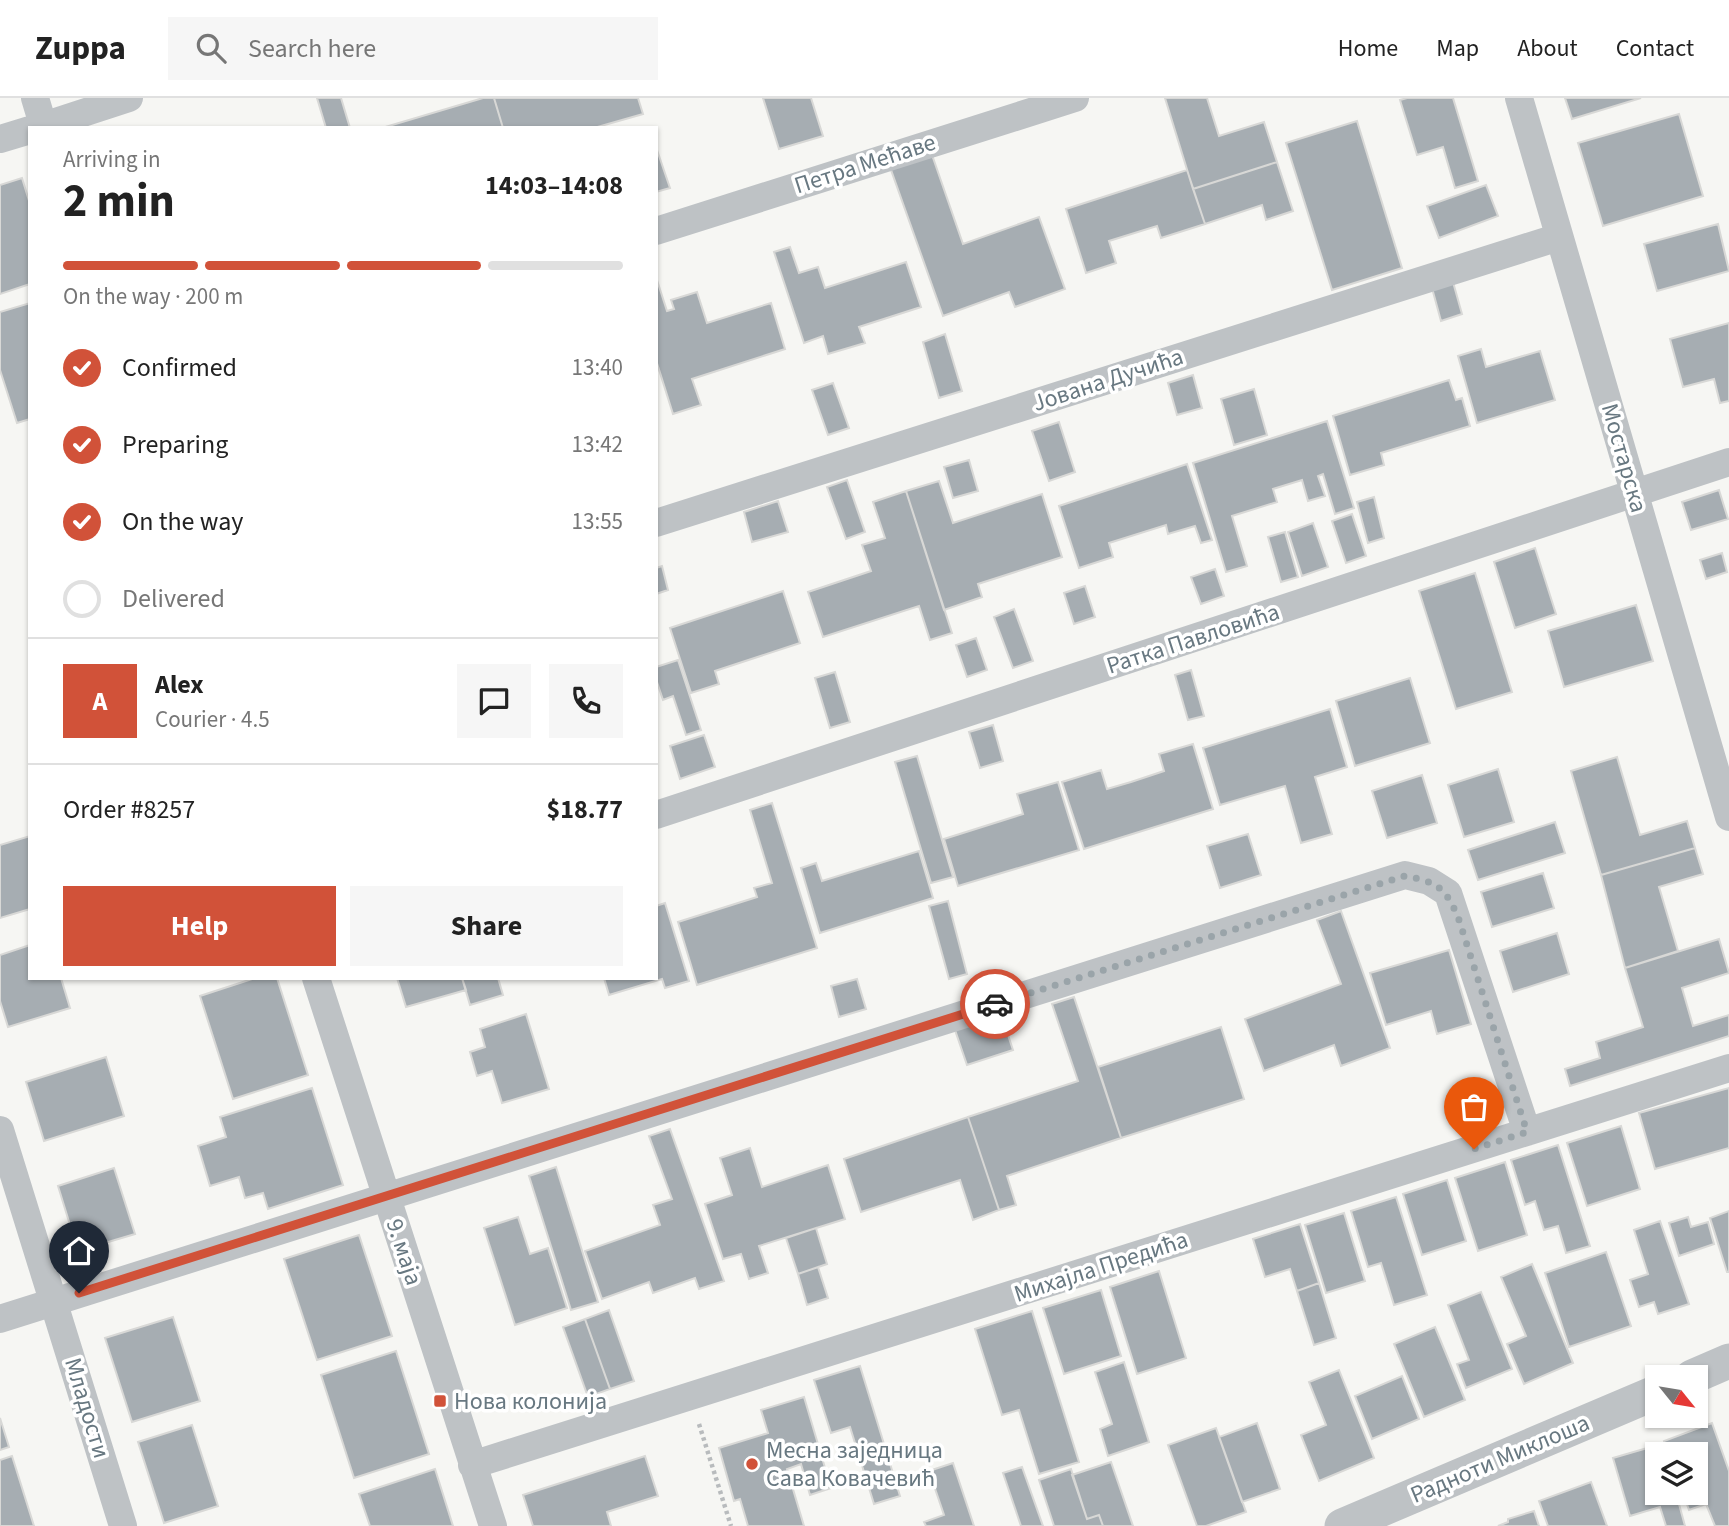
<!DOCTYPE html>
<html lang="en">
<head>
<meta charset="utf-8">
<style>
	:root { --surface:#fff; --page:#f6f6f6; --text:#222; --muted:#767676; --line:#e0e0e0; --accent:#d15239 }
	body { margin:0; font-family:"Source Sans 3",sans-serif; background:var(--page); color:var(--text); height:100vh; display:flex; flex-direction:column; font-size:26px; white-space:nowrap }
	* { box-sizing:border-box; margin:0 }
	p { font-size:23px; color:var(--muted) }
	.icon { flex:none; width:38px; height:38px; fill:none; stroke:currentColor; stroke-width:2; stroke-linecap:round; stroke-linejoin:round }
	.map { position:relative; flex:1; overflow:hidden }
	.sheet { position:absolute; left:28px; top:28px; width:630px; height:854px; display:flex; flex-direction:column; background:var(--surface); border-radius:0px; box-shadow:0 2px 5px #0004 }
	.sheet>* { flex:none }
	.needle { width:46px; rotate:120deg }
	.fabs { position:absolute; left:1645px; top:1267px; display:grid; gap:14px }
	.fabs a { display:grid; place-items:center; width:63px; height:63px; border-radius:0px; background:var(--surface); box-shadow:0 2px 5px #0004; font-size:35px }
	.pin { position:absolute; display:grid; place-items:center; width:60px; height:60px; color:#fff; margin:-72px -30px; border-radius:50% 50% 50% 0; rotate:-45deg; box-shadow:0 0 7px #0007 }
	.pin .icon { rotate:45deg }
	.courier { position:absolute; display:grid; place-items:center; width:70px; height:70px; margin:-35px; border:5px solid #d15239; border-radius:50%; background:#fff; color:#222; box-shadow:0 2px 9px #0007 }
	.head em { font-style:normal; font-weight:700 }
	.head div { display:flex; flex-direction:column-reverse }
	.head { display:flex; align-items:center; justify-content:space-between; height:119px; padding:0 35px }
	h1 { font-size:46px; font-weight:700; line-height:52px }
	.bar { display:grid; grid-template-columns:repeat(4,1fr); gap:10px 7px; align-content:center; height:84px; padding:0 35px }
	.bar i { height:9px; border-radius:5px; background:var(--line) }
	.bar .on { background:var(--accent) }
	.bar p { grid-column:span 4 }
	.line { display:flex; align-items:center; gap:18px; padding:0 35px; border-top:2px solid var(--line) }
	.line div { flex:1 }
	.round { display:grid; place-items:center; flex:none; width:74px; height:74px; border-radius:0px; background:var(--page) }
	ol { padding:0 35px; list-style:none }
	li { display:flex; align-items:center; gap:21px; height:77px }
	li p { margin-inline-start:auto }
	li .icon { padding:7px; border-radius:50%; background:var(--accent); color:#fff; stroke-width:4 }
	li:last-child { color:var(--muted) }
	li i { width:38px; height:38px; border:4px solid var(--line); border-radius:50% }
	.button { display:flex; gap:14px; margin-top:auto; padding:14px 35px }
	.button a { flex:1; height:80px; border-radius:0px; background:var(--accent); color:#fff; font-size:28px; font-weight:700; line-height:80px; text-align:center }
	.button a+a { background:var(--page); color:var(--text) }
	header { display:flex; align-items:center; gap:42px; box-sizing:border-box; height:98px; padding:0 35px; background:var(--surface); border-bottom:2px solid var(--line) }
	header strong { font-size:33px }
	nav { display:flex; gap:38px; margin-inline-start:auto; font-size:24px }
	.search { width:490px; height:63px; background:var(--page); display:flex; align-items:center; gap:18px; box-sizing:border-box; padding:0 24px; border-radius:0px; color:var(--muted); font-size:26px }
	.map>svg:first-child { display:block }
</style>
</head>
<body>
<header>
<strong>Zuppa</strong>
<div class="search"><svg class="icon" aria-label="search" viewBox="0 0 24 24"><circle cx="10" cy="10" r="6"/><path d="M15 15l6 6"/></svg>Search here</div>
<nav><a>Home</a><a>Map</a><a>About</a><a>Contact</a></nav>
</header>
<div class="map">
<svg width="1729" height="1428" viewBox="0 0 1729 1428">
	<rect width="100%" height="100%" fill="#f6f6f3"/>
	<path fill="#a6adb2" stroke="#d8d8d6" stroke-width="2" d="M317,0H341L350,30H326Z
		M483,0H494L503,30H382Z
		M494,0H638L643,16L594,30H503Z
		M763,0H811L823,38L779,51Z
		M1165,0H1207L1219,38L1264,24L1277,64L1193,91Z
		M1407,0H1453L1478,83L1455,90L1443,49L1417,57L1400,2Z
		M1565,0H1641L1572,21Z
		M1679,16L1703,98L1603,128L1578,45Z
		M1357,23L1402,170L1332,192L1286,45Z
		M656,49L670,90L656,94Z
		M931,54L963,146L1039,119L1065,191L1015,209L1009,194L943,218L890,69Z
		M1277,64L1293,113L1266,122L1262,107L1205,126L1193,91Z
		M1187,72L1205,126L1161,140L1157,128L1109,143L1116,165L1086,175L1066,111Z
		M22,80L30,106V186L0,196V87Z
		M1486,87L1498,118L1439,140L1427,108Z
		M1718,126L1729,173L1657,193L1644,146Z
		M790,149L799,175L818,169L825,190L906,164L921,209L859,229L865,245L828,256L823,238L804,245L774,154Z
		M656,179L667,213L674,211L671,202L697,194L707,225L771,205L785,251L692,281L701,307L673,316L656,262Z
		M1453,184L1462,216L1441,223L1432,190Z
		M30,205V321L17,325L0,272V214Z
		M1729,225V303L1720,305L1714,281L1683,289L1670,241Z
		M945,236L962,293L939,300L923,244Z
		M1481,251L1486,269L1540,253L1555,302L1477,325L1458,258Z
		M1193,277L1202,310L1177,317L1168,285Z
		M1449,282L1456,302L1462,300L1470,328L1381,355L1384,367L1350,377L1333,318Z
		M833,285L849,330L828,337L812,292Z
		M1254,291L1267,337L1234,347L1221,301Z
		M1327,323L1354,410L1335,416L1323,376L1318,378L1325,398L1308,403L1302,382L1273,391L1277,404L1232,418L1247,468L1226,474L1193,365Z
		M1059,324L1075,374L1049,383L1032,333Z
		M969,362L978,393L953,400L944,369Z
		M1187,366L1212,442L1201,445L1195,428L1168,436L1166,427L1109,445L1113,459L1079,470L1059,408Z
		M847,382L865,434L846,441L827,389Z
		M939,383L953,425L1042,396L1062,459L978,486L982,499L944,512L906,393Z
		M1719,392L1728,421L1691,432L1682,404Z
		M906,393L952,535L930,542L919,508L823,539L808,494L871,473L862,447L885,440L873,404Z
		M1374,399L1384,440L1368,445L1357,404Z
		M778,403L788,434L752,444L744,414Z
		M1352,416L1366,458L1346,465L1332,423Z
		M1313,425L1328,469L1302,478L1288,434Z
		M1285,434L1298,479L1281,484L1268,439Z
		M1535,450L1556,516L1515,530L1494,464Z
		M1722,455L1727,474L1706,481L1700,462Z
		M662,468L668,492L656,496V470Z
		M1215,471L1224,498L1201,506L1191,479Z
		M1475,475L1512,594L1456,611L1419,493Z
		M1085,488L1095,519L1074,526L1064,495Z
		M783,493L800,545L715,573L719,586L691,595L670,530Z
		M1636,507L1653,563L1564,589L1548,533Z
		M1014,511L1033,563L1013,570L994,519Z
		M976,540L987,572L967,579L956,547Z
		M678,562L701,632L686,637L673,598L663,602L656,581V569Z
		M1191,572L1204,618L1188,622L1175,577Z
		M835,574L850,624L830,630L815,580Z
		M1410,580L1430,645L1355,668L1336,603Z
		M1330,611L1347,669L1315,679L1332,736L1301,745L1285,688L1220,707L1203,650Z
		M993,627L1003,663L980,670L969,634Z
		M704,637L715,669L680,681L670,648Z
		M1193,646L1213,711L1084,751L1062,684L1101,672L1107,691L1131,684L1164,673L1159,656Z
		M917,658L953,779L931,785L895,664Z
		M1617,659L1640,737L1687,723L1695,750L1601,777L1571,673Z
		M1498,671L1514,724L1464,739L1448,687Z
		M1422,677L1437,725L1387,740L1372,693Z
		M1058,684L1079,752L958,788L944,741L1023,716L1017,696Z
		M772,705L817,850L697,887L678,824L757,799L754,790L772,785L750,712Z
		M1555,724L1565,755L1478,782L1468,752Z
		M1248,736L1261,777L1220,790L1207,748Z
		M30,738V811L0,820V747Z
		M1695,750L1703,776L1659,789L1678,853L1625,870L1601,777Z
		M919,753L933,800L820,835L801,770L816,765L822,783Z
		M1543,775L1554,810L1492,829L1481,794Z
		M948,803L967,876L949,881L929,808Z
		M665,805L689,883L665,890L662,881L609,897L604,880H656V808Z
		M1341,813L1390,950L1341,968L1334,947L1264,973L1245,921L1341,886L1317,822Z
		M1557,835L1569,876L1513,894L1500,853Z
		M1719,841L1729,875L1682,890L1693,928L1729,917V938L1570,988L1565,971L1600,960L1596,944L1643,929L1625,870Z
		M30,847V880H61L70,910L8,929L0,903V857Z
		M1449,852L1471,926L1437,936L1431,913L1386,927L1370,875Z
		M255,880H277L308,977L233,1001L200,898Z
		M397,880H462L466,892L406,909Z
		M462,880H498L503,897L470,907Z
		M857,881L866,911L839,919L831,888Z
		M1074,899L1121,1040L1007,1078L1016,1107L999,1112L968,1019L1078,983L1052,906Z
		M1000,913L1013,952L967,967L954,929Z
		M526,916L549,991L502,1005L492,973L477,978L470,954L485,949L480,931Z
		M1221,929L1244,1001L1121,1040L1098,969Z
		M106,959L124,1018L44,1043L26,984Z
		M312,990L343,1087L268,1111L263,1095L245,1100L239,1079L210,1088L198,1048L226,1039L220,1019Z
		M1729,990V1050L1655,1071L1639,1015Z
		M968,1019L999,1112L973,1122L960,1082L861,1114L844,1061Z
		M1621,1028L1640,1091L1587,1108L1567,1045Z
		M670,1031L724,1183L699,1191L695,1180L653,1195L649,1184L602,1201L585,1153L660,1127L653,1107L672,1101L649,1038Z
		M1558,1047L1590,1148L1566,1155L1558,1128L1544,1132L1535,1103L1525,1107L1511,1062Z
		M750,1050L762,1089L828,1067L845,1121L759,1148L768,1175L749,1181L741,1156L723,1161L705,1106L732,1097L720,1060Z
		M1505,1064L1527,1137L1478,1153L1455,1080Z
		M556,1069L598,1204L571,1212L529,1078Z
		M114,1070L135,1136L78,1153L58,1088Z
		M1447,1082L1466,1143L1422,1157L1403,1096Z
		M1396,1099L1427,1197L1394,1207L1381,1165L1368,1169L1351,1113Z
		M1729,1113V1174H1727L1710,1120Z
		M1344,1115L1365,1183L1326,1195L1305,1127Z
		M518,1119L530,1156L548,1150L567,1210L515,1227L484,1130Z
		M1688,1119L1691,1129L1708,1124L1714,1146L1679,1158L1669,1125Z
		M1660,1123L1689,1206L1658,1216L1654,1204L1639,1209L1630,1182L1648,1176L1634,1132Z
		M1300,1126L1319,1185L1297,1193L1290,1171L1265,1179L1253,1141Z
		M816,1130L827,1166L798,1176L786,1140Z
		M359,1137L392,1238L317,1262L284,1161Z
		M1606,1154L1631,1228L1569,1249L1545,1175Z
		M1532,1166L1573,1265L1524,1286L1507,1246L1526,1238L1501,1179Z
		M818,1169L828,1200L807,1207L798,1176Z
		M1159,1173L1186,1260L1137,1276L1110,1189Z
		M1319,1185L1336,1240L1314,1247L1297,1193Z
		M1101,1192L1121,1258L1064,1276L1043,1210Z
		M1481,1194L1512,1271L1466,1290L1457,1266L1469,1262L1448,1207Z
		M609,1212L634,1283L610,1291L585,1221Z
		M1032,1213L1079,1364L1039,1376L1019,1312L1002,1317L975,1231Z
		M173,1219L200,1303L132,1324L105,1240Z
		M585,1221L610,1291L588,1299L563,1229Z
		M1435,1229L1465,1302L1424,1319L1394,1246Z
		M396,1253L429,1356L354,1380L321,1277Z
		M1124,1264L1149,1344L1108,1358L1100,1331L1112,1326L1095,1274Z
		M860,1268L900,1398L874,1406L850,1329L831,1335L814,1282Z
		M1339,1272L1374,1360L1319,1383L1301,1337L1326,1327L1309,1284Z
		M1402,1278L1419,1321L1372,1341L1355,1298Z
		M804,1299L831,1390L810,1397L801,1366L787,1371L804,1428H748L740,1401L734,1403L719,1350L768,1335L761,1312Z
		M0,1320L9,1349L0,1352Z
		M1257,1325L1280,1391L1242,1404L1219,1339Z
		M1712,1325L1729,1373V1428H1715L1706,1406L1689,1412L1683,1395H1696V1356H1669L1664,1343Z
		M192,1327L218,1408L164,1425L138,1344Z
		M1216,1330L1246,1414L1206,1428H1197L1168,1347Z
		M1661,1346L1664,1356H1657V1395H1676L1685,1428H1666L1660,1409L1630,1418L1613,1360Z
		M12,1358L34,1428H0V1362Z
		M645,1358L658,1398L607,1414L611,1428H533L523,1397Z
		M1111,1364L1133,1428H1103L1099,1417L1087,1421L1072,1377Z
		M953,1365L974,1428H926L924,1424L944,1417L929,1373Z
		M1022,1369L1043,1428H1021L1003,1375Z
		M435,1371L453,1428H370L359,1396Z
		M1071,1371L1087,1421L1099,1417L1103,1428H1054L1039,1382Z
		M1591,1384L1607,1428H1548L1539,1403Z
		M1534,1413L1539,1428H1498L1508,1424V1421Z"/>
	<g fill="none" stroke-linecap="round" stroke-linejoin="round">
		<path stroke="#b8bbbd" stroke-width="4.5" stroke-dasharray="3.5 3.5" stroke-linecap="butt" d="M699,1326L731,1428"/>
		<path stroke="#bec2c5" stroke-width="28" d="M35,0L44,30
			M1519,0L1729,719
			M37,30L129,0
			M0,41L30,32
			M656,133L1075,0
			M656,425L1559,139
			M656,717L1729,364
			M316,880L493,1428
			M0,1032L123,1428
			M0,1221L1405,777L1429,783L1448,795L1527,1034
			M472,1367L1729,970"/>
		<path stroke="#bec2c5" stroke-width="35" d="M1692,1279L1729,1263
			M1342,1428L1657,1294"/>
	</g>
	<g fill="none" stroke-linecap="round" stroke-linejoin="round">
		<path stroke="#9aa4a9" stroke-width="7" stroke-dasharray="0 12.6" d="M995,906L1405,778C1437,784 1445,789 1458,819L1527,1034L1474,1051"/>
		<path stroke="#d15239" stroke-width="9" d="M79,1195L995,906"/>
	</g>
	<g fill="#d15239" stroke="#fff" stroke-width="2.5">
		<rect x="433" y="1296" width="14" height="14" rx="3.5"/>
		<circle cx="752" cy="1366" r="7"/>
	</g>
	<g text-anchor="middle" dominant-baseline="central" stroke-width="7" stroke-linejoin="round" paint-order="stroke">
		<g font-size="24" fill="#687881" stroke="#fff">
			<text transform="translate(865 66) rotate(-18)">Петра Мећаве</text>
			<text transform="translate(1108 282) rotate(-18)">Јована Дучића</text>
			<text transform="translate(1624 360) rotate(74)">Мостарска</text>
			<text transform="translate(1193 541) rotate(-18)">Ратка Павловића</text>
			<text transform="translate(404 1154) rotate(72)">9. маја</text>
			<text transform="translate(1101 1169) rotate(-18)">Михајла Предића</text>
			<text transform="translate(87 1310) rotate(73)">Младости</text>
			<text transform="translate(1500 1361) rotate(-23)">Радноти Миклоша</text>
		</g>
		<g font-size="24" fill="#687881" stroke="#fff" text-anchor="start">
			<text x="454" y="1303">Нова колонија</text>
			<text x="766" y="1352">Месна заједница<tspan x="766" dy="28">Сава Ковачевић</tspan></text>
		</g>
	</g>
</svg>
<div class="fabs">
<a><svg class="needle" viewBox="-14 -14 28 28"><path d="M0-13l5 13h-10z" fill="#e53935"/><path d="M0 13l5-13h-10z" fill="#767676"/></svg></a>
<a><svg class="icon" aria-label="layers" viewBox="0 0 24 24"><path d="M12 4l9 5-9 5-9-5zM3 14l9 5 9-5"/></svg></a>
</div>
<div class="pin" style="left:1474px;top:1051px;background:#ea580c"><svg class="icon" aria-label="bag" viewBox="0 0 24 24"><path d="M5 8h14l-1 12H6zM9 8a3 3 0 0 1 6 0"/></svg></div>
<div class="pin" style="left:79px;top:1195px;background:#1f2937"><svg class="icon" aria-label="home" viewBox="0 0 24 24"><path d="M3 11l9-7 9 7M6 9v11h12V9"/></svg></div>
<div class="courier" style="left:995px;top:906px"><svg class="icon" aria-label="car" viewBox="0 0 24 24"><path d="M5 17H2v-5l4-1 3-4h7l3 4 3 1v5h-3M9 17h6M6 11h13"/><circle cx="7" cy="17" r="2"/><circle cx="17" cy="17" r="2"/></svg></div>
<section class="sheet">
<div class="head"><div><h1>2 min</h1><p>Arriving in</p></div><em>14:03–14:08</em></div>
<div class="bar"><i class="on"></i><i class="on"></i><i class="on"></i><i></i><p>On the way · 200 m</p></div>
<ol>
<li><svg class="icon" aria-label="check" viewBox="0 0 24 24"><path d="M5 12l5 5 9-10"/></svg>Confirmed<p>13:40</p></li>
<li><svg class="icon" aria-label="check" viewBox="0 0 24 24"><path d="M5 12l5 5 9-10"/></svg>Preparing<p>13:42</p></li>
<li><svg class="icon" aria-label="check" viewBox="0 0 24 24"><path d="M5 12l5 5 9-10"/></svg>On the way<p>13:55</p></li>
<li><i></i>Delivered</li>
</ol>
<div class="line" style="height:126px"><b class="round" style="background:var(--accent);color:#fff">A</b><div><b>Alex</b><p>Courier · 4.5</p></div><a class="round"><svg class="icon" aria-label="chat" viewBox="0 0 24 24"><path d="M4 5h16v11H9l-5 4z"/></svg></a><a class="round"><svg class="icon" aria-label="phone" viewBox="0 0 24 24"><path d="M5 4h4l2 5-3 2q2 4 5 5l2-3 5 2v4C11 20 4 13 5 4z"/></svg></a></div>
<div class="line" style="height:91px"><div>Order #8257</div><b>$18.77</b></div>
<div class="button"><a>Help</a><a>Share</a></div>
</section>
</div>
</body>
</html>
